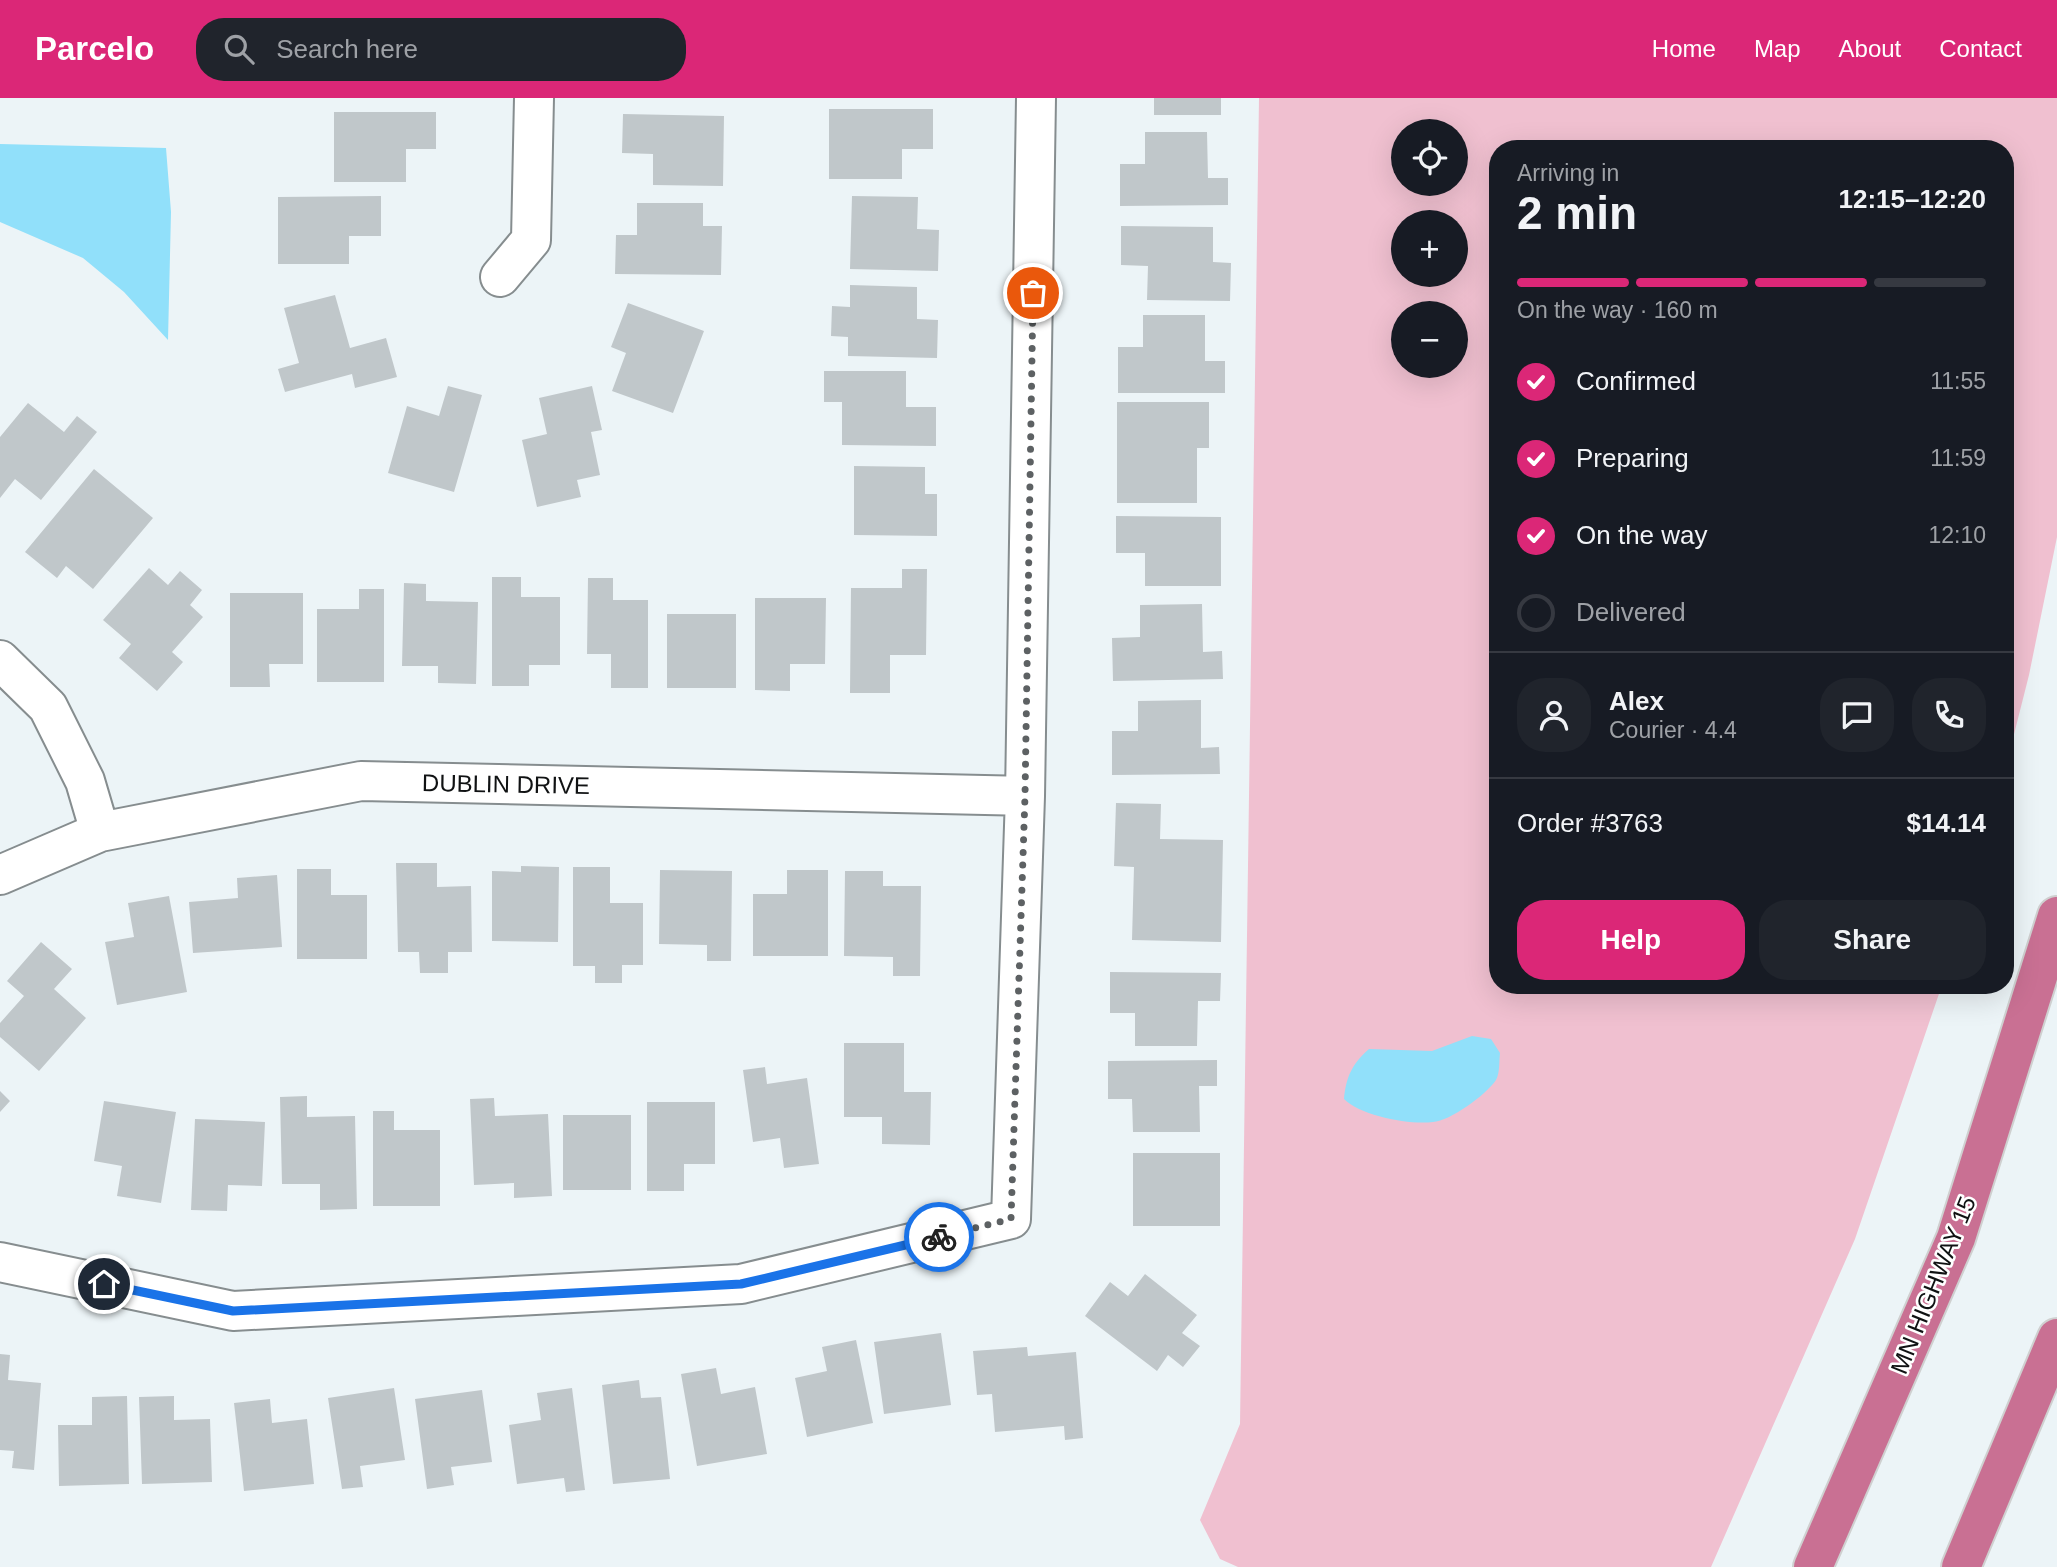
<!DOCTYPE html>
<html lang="en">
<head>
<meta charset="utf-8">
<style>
	:root { --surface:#171b24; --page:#20242c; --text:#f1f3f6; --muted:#9ea1a6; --line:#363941; --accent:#db2777 }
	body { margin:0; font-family:Helvetica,sans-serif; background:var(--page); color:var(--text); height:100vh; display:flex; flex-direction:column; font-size:26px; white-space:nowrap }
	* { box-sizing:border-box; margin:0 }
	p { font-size:23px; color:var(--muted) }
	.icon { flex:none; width:38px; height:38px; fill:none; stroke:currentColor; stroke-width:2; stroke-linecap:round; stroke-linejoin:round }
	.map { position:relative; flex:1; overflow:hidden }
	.side { position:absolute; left:1489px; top:42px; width:525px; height:854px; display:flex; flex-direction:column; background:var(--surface); border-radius:28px; box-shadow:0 7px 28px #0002 }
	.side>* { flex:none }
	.fabs { position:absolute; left:1391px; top:21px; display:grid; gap:14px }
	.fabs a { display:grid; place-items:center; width:77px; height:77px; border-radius:50%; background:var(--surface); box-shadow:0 7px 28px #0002; font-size:35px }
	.pin { position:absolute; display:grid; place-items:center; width:60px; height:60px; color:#fff; margin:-30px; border:4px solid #fff; border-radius:50%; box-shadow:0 2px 7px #0007 }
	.courier { position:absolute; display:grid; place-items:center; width:70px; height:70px; margin:-35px; border:5px solid #1a73e8; border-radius:50%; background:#fff; color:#222; box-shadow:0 2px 9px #0007 }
	.summary em { font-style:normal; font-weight:700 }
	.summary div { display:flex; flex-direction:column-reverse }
	.summary { display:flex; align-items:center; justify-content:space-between; height:119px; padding:0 28px }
	h1 { font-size:46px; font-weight:700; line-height:52px }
	.bar { display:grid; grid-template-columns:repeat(4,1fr); gap:10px 7px; align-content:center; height:84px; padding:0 28px }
	.bar i { height:9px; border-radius:5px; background:var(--line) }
	.bar .active { background:var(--accent) }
	.bar p { grid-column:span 4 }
	.line { display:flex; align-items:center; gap:18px; padding:0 28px; border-top:2px solid var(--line) }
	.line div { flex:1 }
	.round { display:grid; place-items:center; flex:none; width:74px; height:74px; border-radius:28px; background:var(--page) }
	ol { padding:0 28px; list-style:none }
	li { display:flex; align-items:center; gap:21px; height:77px }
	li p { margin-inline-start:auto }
	li .icon { padding:7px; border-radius:50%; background:var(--accent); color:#fff; stroke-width:4 }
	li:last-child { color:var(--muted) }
	li i { width:38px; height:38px; border:4px solid var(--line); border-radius:50% }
	.primary-button { display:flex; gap:14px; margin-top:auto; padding:14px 28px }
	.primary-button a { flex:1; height:80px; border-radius:28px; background:var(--accent); color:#fff; font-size:28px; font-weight:700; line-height:80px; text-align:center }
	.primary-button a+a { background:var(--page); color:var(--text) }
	header { display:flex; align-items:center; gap:42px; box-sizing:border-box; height:98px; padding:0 35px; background:var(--accent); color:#fff }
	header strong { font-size:33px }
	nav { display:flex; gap:38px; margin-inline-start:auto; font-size:24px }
	.search { width:490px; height:63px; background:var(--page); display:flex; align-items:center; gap:18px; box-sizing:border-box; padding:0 24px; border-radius:28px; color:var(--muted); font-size:26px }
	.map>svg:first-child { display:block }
</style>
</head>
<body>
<header>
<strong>Parcelo</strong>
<div class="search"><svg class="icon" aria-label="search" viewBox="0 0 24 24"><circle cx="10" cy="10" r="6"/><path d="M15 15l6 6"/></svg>Search here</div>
<nav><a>Home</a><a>Map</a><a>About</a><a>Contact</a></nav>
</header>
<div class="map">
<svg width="2057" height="1469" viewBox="0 0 2057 1469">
	<rect width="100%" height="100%" fill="#ecf4f7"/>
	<path fill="#f0c0d0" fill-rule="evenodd" d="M1259,0H2057V439L2029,577L2006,668V51H1498V887H1942L1855,1141L1711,1469H1238L1220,1461L1200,1422L1240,1326ZM1404,33H1456V86H1404ZM1404,124H1456V177H1404ZM1404,215H1456V268H1404Z"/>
	<path fill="#91e0fa" d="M0,46L166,50L171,114L168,242L124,194L83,160L0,124Z
		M1472,938L1491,941L1500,955C1499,963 1500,975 1496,982C1486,997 1450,1023 1433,1024C1409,1027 1361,1018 1344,1001C1346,979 1352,966 1369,951L1432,953Z"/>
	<path fill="#c0c7ca" d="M1154,0H1221V17H1154Z
		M829,11H933V51H902V81H829Z
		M334,14H436V51H406V84H334Z
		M623,16L724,18L723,88L653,87V56L622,55Z
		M1145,34H1207L1208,80H1228V107L1120,108V66H1145Z
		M381,98V138H349V166H278V99Z
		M852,98L918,99L917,131L939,132L938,173L850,171Z
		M637,105H703V128H722L721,177L615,176L616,137H637Z
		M1121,128L1213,129V164L1231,165L1230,203L1147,202L1148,168L1121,167Z
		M850,187L917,189V221L938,222L937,260L848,258V239L831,238L832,208L850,209Z
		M335,197L350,250L386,240L397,279L355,290L352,276L285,294L278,271L299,265L284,210Z
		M628,205L704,233L673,315L612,293L626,255L611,249Z
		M1143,217H1205V263H1225V295H1118V249H1143Z
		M824,273H906V309H936V348L842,347V304H824Z
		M448,288L482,297L454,394L388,375L407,308L439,318Z
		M592,288L602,332L591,334L600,377L577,382L581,399L537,409L522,342L547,336L539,300Z
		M1117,304H1209V350H1197V405H1117Z
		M28,305L64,334L77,318L97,334L41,402L15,381L0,400V339Z
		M854,368L925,369V396H937V438L854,437Z
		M94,371L153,420L93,491L66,468L57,480L25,454Z
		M1116,418L1221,419V488H1145V455H1116Z
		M149,470L168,487L180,473L202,492L190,507L203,519L172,554L183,564L157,593L119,560L131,546L103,522Z
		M902,471H927L926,557H890V595H850L851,490H902Z
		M492,479H521V499H560V567H529V588H492Z
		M588,480H613V502H648V590H611V556H587Z
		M404,485L426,486V503L478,504L476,586L438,585V568H402Z
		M359,491H384V584H317V511H359Z
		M230,495H303V566H269L270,589H230Z
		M755,500H826L825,566H790V593L755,592Z
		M1202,506L1203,554L1222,553L1223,581L1113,583L1112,540L1140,539V507Z
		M667,516H736V590H667Z
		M1201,602V650L1219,649L1220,676L1112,677V633H1138V603Z
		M1116,705L1161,706L1160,741L1223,742L1221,844L1132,842L1134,769L1114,768Z
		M396,765H437V789L471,788L472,854H448V875H420L419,854H398Z
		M521,768L559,769L558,844L492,843V773L521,774Z
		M573,769H610V805H643V867H622V885H595V868H573Z
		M297,771H331V797H367V861H297Z
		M660,772L732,773L731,863H707V847L659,846Z
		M787,772H828V858H753V796H787Z
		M845,773H883V788H921L920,878H893V859L844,858Z
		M277,777L282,849L193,855L189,804L238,800L237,780Z
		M169,798L187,894L117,907L105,844L134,839L128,805Z
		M41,844L72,871L54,891L86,920L39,973L0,939V925L24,898L7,883Z
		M1110,874L1221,875L1220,903H1198L1197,948H1135V915H1110Z
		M844,945H904V994H931L930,1047L882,1046V1019H844Z
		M1217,962V988H1199L1200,1034H1133L1132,1001H1108V963Z
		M765,969L767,986L807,980L819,1066L784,1070L780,1040L753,1044L743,972Z
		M0,993L10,1003L0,1014Z
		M307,998V1019L355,1018L357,1111L320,1112V1086H282L280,999Z
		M494,1000L495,1018L548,1016L552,1098L514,1100V1085L474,1087L470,1001Z
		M104,1003L176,1014L161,1105L117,1098L122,1068L94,1063Z
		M647,1004H715V1066H684V1093H647Z
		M373,1013H394V1032H440V1108H373Z
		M563,1017H631V1092H563Z
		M195,1021L265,1024L262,1088L228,1087L227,1113L191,1112Z
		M1133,1055H1220V1128H1133Z
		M1145,1176L1197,1217L1182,1235L1200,1248L1183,1269L1168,1257L1157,1273L1085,1218L1110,1184L1128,1198Z
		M941,1235L951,1307L884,1316L874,1244Z
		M856,1242L873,1325L807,1339L795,1280L827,1273L822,1249Z
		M1027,1249L1028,1258L1076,1254L1083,1340L1065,1342L1064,1328L995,1334L992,1296L977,1297L973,1253Z
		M0,1256L10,1257L8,1282L41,1285L34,1372L12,1370L14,1353L0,1352Z
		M716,1270L721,1296L755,1289L767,1356L697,1368L681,1276Z
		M639,1282L641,1300L661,1299L670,1381L613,1386L602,1287Z
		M394,1290L405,1362L360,1368L363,1389L342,1391L328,1300Z
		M572,1290L585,1392L566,1394L564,1380L517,1386L509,1327L541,1322L537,1295Z
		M482,1292L492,1364L451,1369L454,1387L427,1391L415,1301Z
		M127,1298L129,1386L59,1388L58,1327H92V1299Z
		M174,1298V1322L210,1321L212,1384L142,1386L139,1299Z
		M270,1301L272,1325L307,1321L314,1386L244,1393L234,1305Z"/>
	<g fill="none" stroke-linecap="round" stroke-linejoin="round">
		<defs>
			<path id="minor" d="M500,179L531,142L534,0
				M0,562L48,609L85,683L100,734
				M0,777L100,734L361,683L1025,698
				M0,1164L233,1213L741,1186L1011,1121L1025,698L1036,0"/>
			<path id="highway" d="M1813,1469L1956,1140L2057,818
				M1961,1469L2057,1240"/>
		</defs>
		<use href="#minor" stroke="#868d8f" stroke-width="42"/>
		<use href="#highway" stroke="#cfd0d0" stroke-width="42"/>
		<use href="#minor" stroke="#fff" stroke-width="38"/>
		<use href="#highway" stroke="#c97093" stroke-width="38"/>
	</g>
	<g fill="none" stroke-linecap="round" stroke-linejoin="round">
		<path stroke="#5d6163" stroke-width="7" stroke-dasharray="0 12.6" d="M939,1139L1011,1121L1025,698L1033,195"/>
		<path stroke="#1a73e8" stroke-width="9" d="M104,1186L233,1213L741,1186L939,1139"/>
	</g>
	<g text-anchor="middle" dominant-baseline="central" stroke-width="5" stroke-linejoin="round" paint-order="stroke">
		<g font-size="24" fill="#101213" stroke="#fff">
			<text transform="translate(506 686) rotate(1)">DUBLIN DRIVE</text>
			<text transform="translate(1933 1187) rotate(-68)">MN HIGHWAY 15</text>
		</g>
	</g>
</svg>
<div class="fabs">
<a><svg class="icon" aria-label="locate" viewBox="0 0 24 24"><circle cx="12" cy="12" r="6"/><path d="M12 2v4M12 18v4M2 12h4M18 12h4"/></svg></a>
<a>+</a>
<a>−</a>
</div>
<div class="pin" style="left:1033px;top:195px;background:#ea580c"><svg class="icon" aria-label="bag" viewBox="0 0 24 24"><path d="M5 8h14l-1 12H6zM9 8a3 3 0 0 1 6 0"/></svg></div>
<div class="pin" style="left:104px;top:1186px;background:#1f2937"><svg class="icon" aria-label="home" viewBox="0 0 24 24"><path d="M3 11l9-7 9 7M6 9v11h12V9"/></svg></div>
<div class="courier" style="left:939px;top:1139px"><svg class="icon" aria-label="bike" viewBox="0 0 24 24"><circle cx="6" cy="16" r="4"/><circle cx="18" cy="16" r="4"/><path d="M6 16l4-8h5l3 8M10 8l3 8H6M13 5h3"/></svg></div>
<section class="side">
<div class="summary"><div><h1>2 min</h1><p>Arriving in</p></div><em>12:15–12:20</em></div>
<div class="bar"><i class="active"></i><i class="active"></i><i class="active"></i><i></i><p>On the way · 160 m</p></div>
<ol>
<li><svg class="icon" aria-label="check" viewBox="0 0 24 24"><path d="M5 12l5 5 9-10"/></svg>Confirmed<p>11:55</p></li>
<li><svg class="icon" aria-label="check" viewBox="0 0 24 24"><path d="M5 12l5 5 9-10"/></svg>Preparing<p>11:59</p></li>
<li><svg class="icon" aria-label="check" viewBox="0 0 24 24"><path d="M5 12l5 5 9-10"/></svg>On the way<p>12:10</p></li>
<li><i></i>Delivered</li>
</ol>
<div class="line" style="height:126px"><a class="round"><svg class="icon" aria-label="person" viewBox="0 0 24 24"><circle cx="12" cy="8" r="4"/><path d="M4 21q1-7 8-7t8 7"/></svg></a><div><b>Alex</b><p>Courier · 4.4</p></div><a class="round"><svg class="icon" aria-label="chat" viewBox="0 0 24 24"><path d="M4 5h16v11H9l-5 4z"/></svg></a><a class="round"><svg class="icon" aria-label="phone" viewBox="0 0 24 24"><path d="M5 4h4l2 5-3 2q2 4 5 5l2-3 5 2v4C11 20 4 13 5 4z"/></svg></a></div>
<div class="line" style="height:91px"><div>Order #3763</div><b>$14.14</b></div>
<div class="primary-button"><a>Help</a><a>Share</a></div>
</section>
</div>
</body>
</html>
